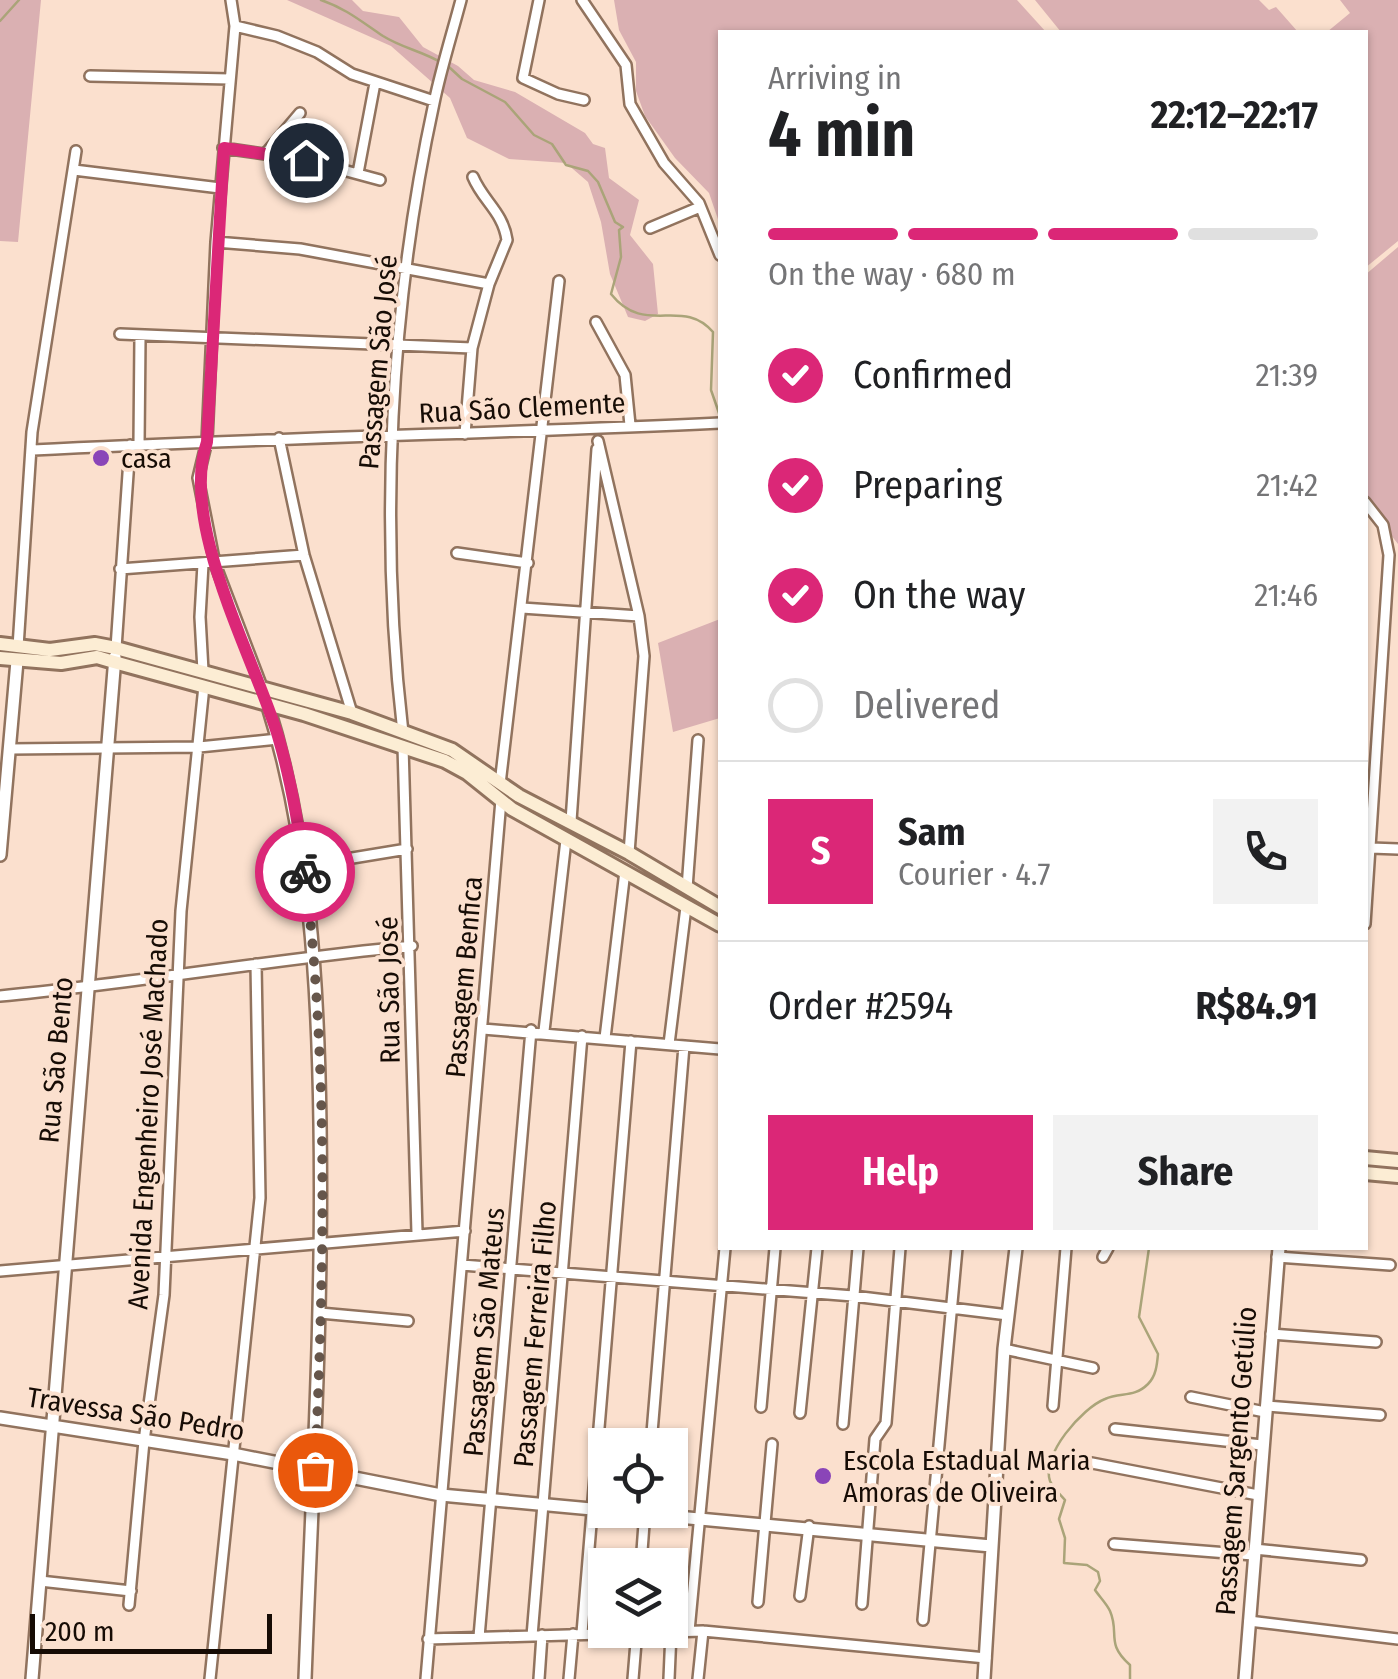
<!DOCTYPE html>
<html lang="en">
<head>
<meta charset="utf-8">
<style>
	:root { --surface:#fff; --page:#f2f2f2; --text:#202124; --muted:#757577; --line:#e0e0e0; --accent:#db2777 }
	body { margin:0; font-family:"Fira Sans Condensed",sans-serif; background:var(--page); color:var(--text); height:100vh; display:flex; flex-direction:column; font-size:38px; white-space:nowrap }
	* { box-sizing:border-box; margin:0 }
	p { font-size:32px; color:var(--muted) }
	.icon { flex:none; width:55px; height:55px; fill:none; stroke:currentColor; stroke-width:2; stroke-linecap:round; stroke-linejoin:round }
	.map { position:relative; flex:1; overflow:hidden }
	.panel { position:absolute; left:718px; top:30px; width:650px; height:1220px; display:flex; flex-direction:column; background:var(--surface); border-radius:0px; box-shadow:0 2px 8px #0004 }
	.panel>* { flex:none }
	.fabs { position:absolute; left:588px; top:1428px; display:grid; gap:20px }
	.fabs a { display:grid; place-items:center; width:100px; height:100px; border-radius:0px; background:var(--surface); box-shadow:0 2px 8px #0004; font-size:50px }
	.scale { position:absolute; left:30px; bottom:25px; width:242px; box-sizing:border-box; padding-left:10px; border:5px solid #160c05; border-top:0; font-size:28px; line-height:35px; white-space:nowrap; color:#160c05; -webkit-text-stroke:8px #fbe0ce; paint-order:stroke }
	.pin { position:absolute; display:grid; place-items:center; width:85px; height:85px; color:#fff; margin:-42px; border:5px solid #fff; border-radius:50%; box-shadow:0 2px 10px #0007 }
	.courier { position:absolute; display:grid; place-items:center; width:100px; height:100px; margin:-50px; border:8px solid #db2777; border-radius:50%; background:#fff; color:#222; box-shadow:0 2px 12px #0007 }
	.head em { font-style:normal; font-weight:700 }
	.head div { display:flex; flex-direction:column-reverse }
	.head { display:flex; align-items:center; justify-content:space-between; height:170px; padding:0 50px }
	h1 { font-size:65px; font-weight:700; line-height:75px }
	.bar { display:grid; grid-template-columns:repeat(4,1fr); gap:15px 10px; align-content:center; height:120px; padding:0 50px }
	.bar i { height:12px; border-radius:8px; background:var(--line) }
	.bar .on { background:var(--accent) }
	.bar p { grid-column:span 4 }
	.line { display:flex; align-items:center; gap:25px; padding:0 50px; border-top:2px solid var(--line) }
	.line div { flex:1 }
	.round { display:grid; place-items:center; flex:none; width:105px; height:105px; border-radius:0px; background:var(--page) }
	ol { padding:0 50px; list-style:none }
	li { display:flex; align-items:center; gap:30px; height:110px }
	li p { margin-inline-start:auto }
	li .icon { padding:10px; border-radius:50%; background:var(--accent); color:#fff; stroke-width:4 }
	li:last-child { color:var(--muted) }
	li i { width:55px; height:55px; border:5px solid var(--line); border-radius:50% }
	.primary-button { display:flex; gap:20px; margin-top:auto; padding:20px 50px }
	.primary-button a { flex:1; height:115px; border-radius:0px; background:var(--accent); color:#fff; font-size:40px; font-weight:700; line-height:115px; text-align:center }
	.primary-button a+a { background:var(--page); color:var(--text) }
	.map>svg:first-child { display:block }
</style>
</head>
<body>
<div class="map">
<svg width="1398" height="1679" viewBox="0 0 1398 1679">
	<rect width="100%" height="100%" fill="#fbe0ce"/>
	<path fill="#dab0b2" d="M0,0H41L18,242L0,241Z
		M287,0H352L363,11L399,17L423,47L458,66L474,80L515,92L585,133L593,144L605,148L609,178L639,200L630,235L653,264L658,314L645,321L628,317L610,274L601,222L588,182L566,163L509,159L467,138L450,98L391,46Z
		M614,0H1017L1046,32H720V225L709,193L675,158L645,116L636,91V62L619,30Z
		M1035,0H1259L1269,10L1276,7L1298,32H1061Z
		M1340,0H1398V241L1365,268V32H1327L1350,13Z
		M1398,247V544L1365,502V275Z
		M720,619V718L673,732L658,643Z"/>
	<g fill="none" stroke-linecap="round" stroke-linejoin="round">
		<path stroke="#aaa479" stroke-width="2.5" d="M321,0C345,8 362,22 383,36C402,48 422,51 442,63
			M0,21L19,0
			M449,67L462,79L505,102L534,135L552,144L566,165L588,171L598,182L615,222L623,227L619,230L621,257L611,294C645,337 682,296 713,332L711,390L720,416
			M1130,1679V1665C1105,1643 1120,1634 1110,1611C1107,1604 1099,1596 1095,1590L1100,1581L1098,1572L1087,1565L1064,1563L1065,1538L1059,1519L1065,1500C1060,1494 1053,1488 1050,1481C1041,1455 1082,1408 1105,1399C1121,1392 1134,1398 1148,1384C1156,1376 1157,1365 1158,1354L1139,1317L1149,1248"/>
		<defs>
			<path id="minor" d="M231,0L235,26L216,242L207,441L198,478L215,564L262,687
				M539,0L523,78L558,94L584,100
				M582,0L626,65L630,104L664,163L699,203L720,255
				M235,26L277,36L317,52L352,74L434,101
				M90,76L230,79
				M223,148L306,160L380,180
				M267,152L300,113
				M74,170L220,188
				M358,173L375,83
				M650,228L700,207
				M216,242L300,249L489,284
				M596,322L625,375L630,425
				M120,334L472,348
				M465,434L472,348L489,284L507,240C503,212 483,201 473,177
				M279,438L304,555L352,713
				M598,441L639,616L644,656L629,853
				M139,444L140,337
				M33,450C262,438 491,434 720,423
				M1365,502L1383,525L1389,555L1365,924
				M457,553L528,563
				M203,564L200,617L203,671
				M120,569L304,555
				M522,608L639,616
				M18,647L32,432L76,151
				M116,648L130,445
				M403,733C379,527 390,306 434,103C441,69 452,34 461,0
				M403,746L417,1233
				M10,749L199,747L278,739
				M500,784L559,281
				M571,821L597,449
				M1371,848L1398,849
				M304,866L407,849
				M687,888L698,740
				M0,996C138,983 274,959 412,946
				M483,1029L720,1049
				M544,1031L566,840
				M605,1038L625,871
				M669,1044L686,907
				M1103,1257L1108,1248
				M1277,1257L1390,1265
				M462,1265L853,1296L1008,1315
				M0,1271L465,1231
				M320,1313L408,1321
				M1271,1334L1376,1342
				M1004,1349L1093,1368
				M1191,1397L1265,1412
				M1053,1406L1066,1248
				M1266,1406L1380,1415
				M761,1407L775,1248
				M800,1413L817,1248
				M843,1424L858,1248
				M1115,1429L1262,1445
				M651,1445L684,1046
				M1092,1463L1258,1495
				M1114,1544L1253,1555
				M1254,1549L1361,1560
				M641,1565L645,1510
				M40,1581L131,1591
				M800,1596L809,1526
				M758,1602L772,1444
				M862,1604L875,1439L886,1423L900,1248
				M129,1605L144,1441L164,1295L181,911L204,686
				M923,1620L957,1248
				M1249,1621L1398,1639
				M689,1631L725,1248
				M582,1633L631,1041
				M532,1636L582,1036
				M479,1637L531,1030
				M428,1639L703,1631L986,1658
				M210,1679L260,1198L256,964
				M426,1679L501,800
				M539,1679L542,1635
				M569,1679L573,1634
				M633,1679L637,1630
				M669,1679L671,1632
				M698,1679L703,1631"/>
			<path id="tertiary" d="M267,703C310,840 318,982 320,1124C323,1310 312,1494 305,1679
				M0,855L17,661
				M0,1418L233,1454L441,1495L991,1546
				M32,1679L115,657
				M984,1679L1004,1349L1016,1248
				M1245,1679L1279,1248"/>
			<path id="secondary" d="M0,644L50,650L95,644L116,648L352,713L452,750L519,796L629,853L720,907
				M0,658L61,663L97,657L114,662L304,714L445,761L467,773L512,809L720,925
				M1365,1158L1398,1161
				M1365,1173L1398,1176"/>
		</defs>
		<use href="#minor" stroke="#91735e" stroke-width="14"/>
		<use href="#tertiary" stroke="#91735e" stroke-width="16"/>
		<use href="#secondary" stroke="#91735e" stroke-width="18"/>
		<use href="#minor" stroke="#fff" stroke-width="9"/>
		<use href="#tertiary" stroke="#fff" stroke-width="11"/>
		<use href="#secondary" stroke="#fcedd4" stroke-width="12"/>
	</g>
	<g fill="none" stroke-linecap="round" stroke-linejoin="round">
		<path stroke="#66564b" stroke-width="10" stroke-dasharray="0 18" d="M305,872C329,1070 324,1271 315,1470"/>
		<path stroke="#db2777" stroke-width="12" d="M305,872C299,827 291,780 278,736C253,655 179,523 207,442L224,148L306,160"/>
	</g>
	<g fill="#8a45b8" stroke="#fbe0ce" stroke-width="4">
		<circle cx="101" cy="458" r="10"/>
		<circle cx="823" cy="1476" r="10"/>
	</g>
	<g text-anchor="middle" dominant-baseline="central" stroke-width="8" stroke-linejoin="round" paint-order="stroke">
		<g font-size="28" fill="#160c05" stroke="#fbe0ce">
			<text transform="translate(378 362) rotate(-85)">Passagem São José</text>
			<text transform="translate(522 408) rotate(-3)">Rua São Clemente</text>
			<text transform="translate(464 977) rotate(-85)">Passagem Benfica</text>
			<text transform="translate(389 990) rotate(-91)">Rua São José</text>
			<text transform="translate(56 1060) rotate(-85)">Rua São Bento</text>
			<text transform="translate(148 1114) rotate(-87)">Avenida Engenheiro José Machado</text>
			<text transform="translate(484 1332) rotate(-85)">Passagem São Mateus</text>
			<text transform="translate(535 1334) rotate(-85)">Passagem Ferreira Filho</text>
			<text transform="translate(136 1414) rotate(9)">Travessa São Pedro</text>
			<text transform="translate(1236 1461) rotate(-86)">Passagem Sargento Getúlio</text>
		</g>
		<g font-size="28" fill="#160c05" stroke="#fbe0ce" text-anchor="start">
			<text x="121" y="458">casa</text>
			<text x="843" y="1460">Escola Estadual Maria<tspan x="843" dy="32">Amoras de Oliveira</tspan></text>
		</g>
	</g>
</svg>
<div class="fabs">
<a><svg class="icon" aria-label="locate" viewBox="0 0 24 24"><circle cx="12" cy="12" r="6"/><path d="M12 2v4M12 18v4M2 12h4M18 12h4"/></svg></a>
<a><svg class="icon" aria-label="layers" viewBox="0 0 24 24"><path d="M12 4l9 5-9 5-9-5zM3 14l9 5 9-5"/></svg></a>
</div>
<div class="scale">200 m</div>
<div class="pin" style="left:315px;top:1470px;background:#ea580c"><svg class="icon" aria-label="bag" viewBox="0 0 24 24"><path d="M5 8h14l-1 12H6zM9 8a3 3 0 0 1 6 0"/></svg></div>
<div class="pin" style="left:306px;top:160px;background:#1f2937"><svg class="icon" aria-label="home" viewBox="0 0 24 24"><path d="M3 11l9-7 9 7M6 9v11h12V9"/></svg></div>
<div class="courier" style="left:305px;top:872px"><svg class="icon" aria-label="bike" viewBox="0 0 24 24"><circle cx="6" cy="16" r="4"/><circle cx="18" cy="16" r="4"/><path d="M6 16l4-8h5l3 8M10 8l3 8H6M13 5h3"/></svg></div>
<section class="panel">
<div class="head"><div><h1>4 min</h1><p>Arriving in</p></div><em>22:12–22:17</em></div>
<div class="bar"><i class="on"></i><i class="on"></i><i class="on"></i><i></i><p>On the way · 680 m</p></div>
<ol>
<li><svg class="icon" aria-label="check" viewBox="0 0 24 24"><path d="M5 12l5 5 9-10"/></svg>Confirmed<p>21:39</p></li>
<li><svg class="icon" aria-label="check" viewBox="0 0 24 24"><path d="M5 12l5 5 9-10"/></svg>Preparing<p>21:42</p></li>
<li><svg class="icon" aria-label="check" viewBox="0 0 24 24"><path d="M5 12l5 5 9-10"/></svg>On the way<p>21:46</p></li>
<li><i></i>Delivered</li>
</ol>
<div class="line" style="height:180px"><b class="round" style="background:var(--accent);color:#fff">S</b><div><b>Sam</b><p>Courier · 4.7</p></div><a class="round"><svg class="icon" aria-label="phone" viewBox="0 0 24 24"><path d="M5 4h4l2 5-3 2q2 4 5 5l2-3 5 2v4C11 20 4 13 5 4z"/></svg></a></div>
<div class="line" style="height:130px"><div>Order #2594</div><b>R$84.91</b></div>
<div class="primary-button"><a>Help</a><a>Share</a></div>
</section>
</div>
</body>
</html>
